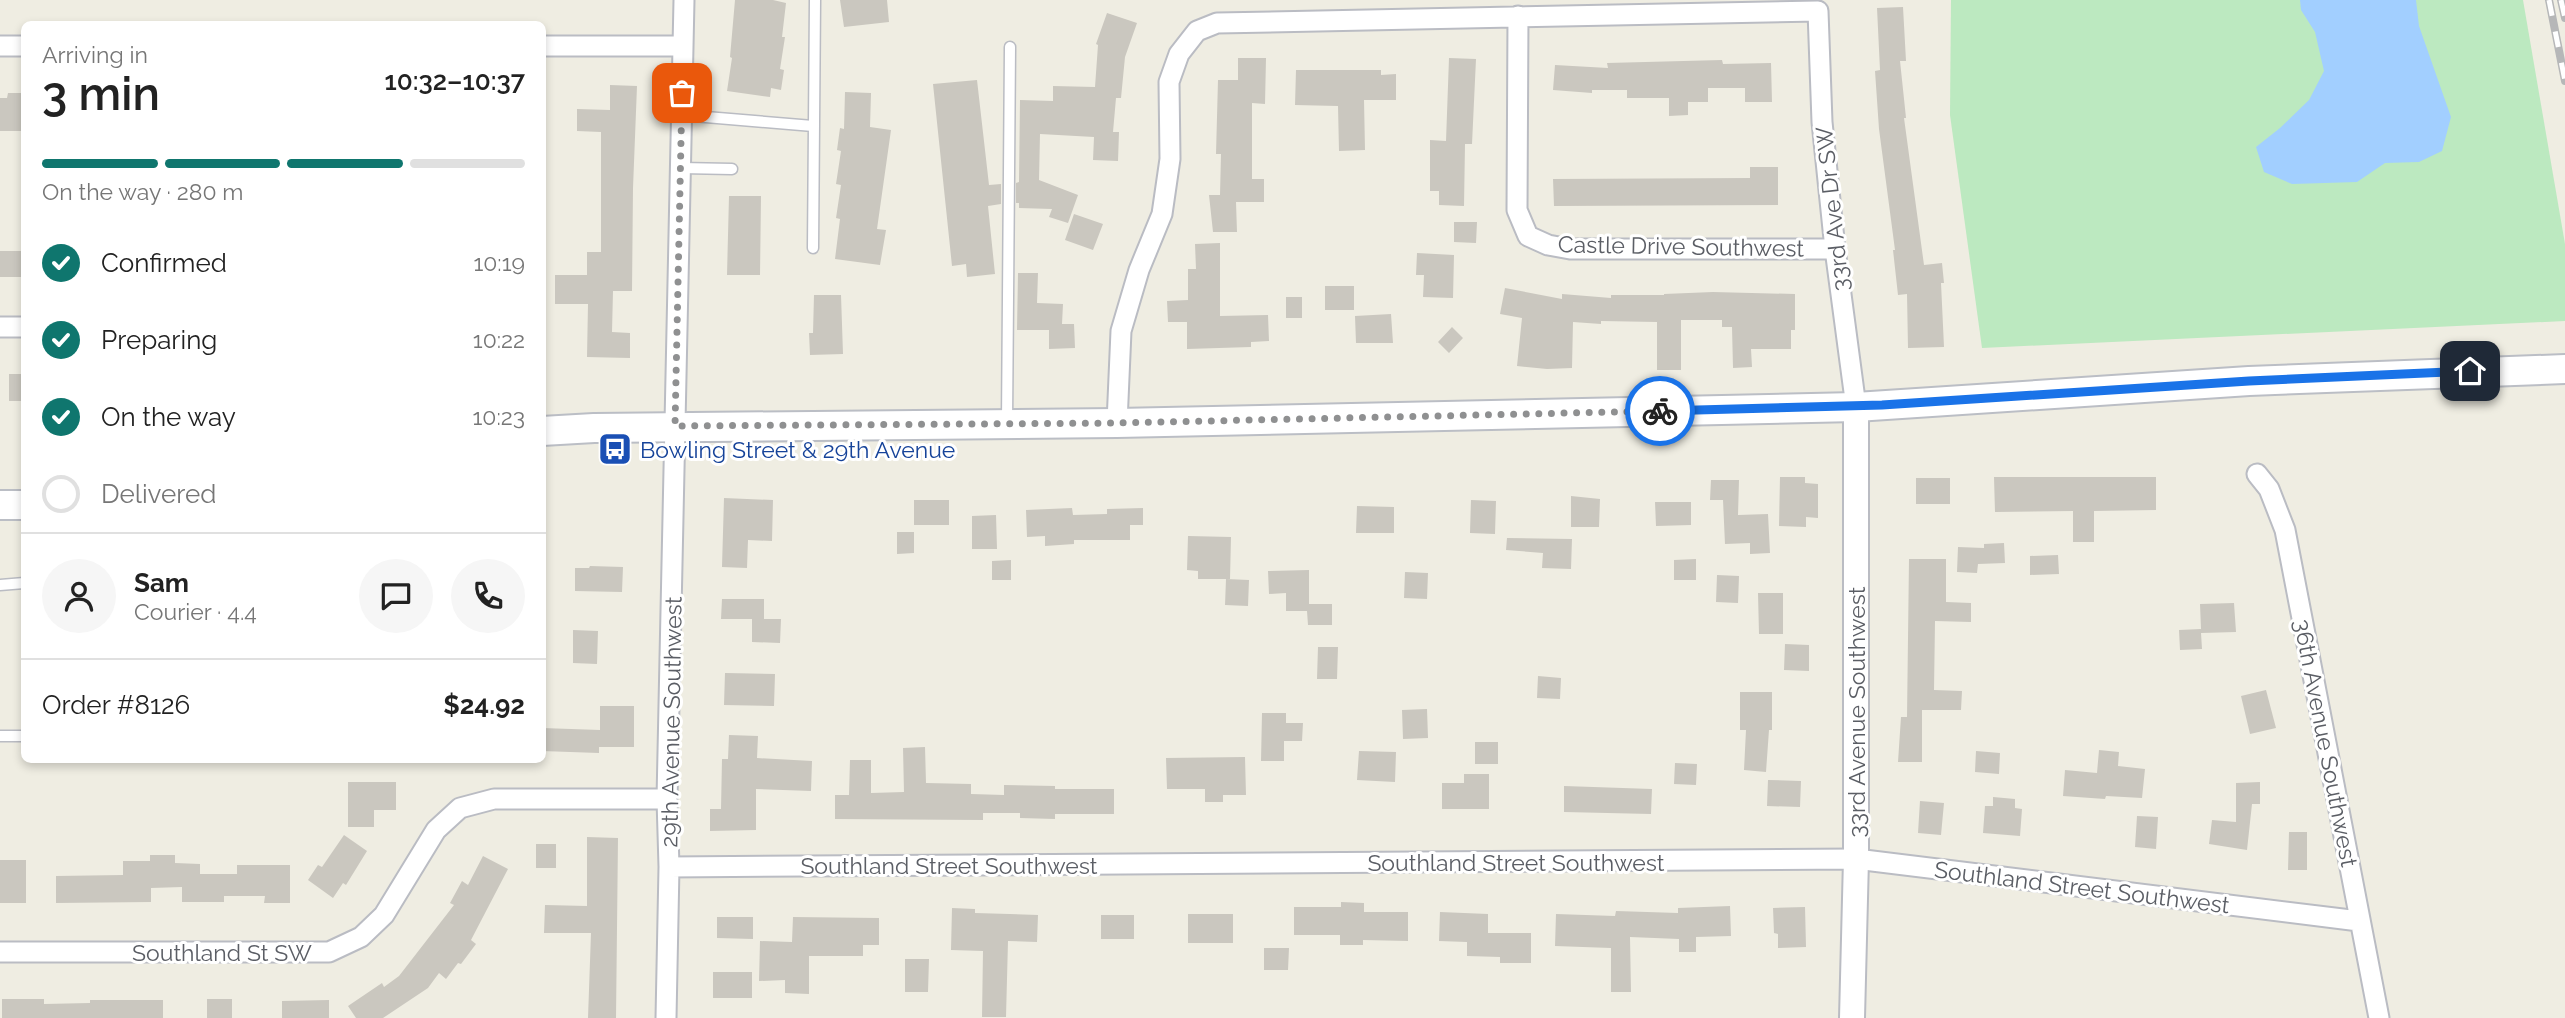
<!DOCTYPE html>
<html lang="en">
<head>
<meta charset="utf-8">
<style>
	:root { --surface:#fff; --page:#f6f6f6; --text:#222; --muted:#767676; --line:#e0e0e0; --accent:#0f766e }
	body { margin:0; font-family:Raleway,sans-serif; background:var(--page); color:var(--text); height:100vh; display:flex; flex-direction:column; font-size:26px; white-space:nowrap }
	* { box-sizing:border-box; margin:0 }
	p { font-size:23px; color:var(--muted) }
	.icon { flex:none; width:38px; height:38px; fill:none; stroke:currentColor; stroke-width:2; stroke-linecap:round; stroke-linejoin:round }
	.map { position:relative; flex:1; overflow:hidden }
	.drawer { position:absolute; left:21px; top:21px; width:525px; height:742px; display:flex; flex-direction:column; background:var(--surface); border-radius:10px; box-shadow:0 4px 10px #0003 }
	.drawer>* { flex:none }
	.pin { position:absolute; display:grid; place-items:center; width:60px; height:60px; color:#fff; margin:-30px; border-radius:14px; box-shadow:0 4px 10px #0006 }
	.courier { position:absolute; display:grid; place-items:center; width:70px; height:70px; margin:-35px; border:5px solid #1a73e8; border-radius:50%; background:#fff; color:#222; box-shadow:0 2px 9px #0007 }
	.summary em { font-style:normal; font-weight:600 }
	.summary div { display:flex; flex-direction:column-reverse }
	.summary { display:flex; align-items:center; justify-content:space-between; height:119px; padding:0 21px }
	h1 { font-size:46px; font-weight:600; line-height:52px }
	.bar { display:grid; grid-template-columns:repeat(4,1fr); gap:10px 7px; align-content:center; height:84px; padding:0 21px }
	.bar i { height:9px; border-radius:5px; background:var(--line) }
	.bar .current { background:var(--accent) }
	.bar p { grid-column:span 4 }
	.line { display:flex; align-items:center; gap:18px; padding:0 21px; border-top:2px solid var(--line) }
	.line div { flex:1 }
	.round { display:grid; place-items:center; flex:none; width:74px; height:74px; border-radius:37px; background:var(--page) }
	ol { padding:0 21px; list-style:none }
	li { display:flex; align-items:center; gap:21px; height:77px }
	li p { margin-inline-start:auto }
	li .icon { padding:7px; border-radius:50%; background:var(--accent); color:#fff; stroke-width:4 }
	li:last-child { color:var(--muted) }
	li i { width:38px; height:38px; border:4px solid var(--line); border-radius:50% }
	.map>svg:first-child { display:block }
</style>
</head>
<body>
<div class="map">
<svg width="2565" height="1018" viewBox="0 0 2565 1018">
	<rect width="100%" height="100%" fill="#efede2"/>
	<path fill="#bce9c0" d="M1951,0H2523L2565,244V321L1982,348L1950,115Z"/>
	<path fill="#a2cfff" d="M2300,0H2416L2419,26L2451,117L2442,151L2419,162L2385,163L2357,182L2292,184L2264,172L2256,147L2280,128L2309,100L2324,71L2315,32L2301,10Z"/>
	<path fill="#cac7bf" d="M735,0H773L786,3L782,37H785L780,69L784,70L781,90L771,88L770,97L727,91L732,58L730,57Z
		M840,0H887L889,22L844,27Z
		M1903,7L1906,61H1900L1906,118H1904L1924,265L1942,263L1944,283H1941L1944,347L1908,348L1907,294L1898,295L1893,250H1895L1879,129L1875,71L1880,70L1877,8Z
		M1107,13L1137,23L1125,57L1121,98H1116L1113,132H1119L1118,161L1093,160L1094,137L1040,134L1039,180L1078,195L1068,223L1049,217L1052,209L1019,208V203H1016V183L1019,182L1020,100L1053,101V86L1095,87L1098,45L1096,44Z
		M1238,58H1266L1265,104L1252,103V179H1264V202H1236L1237,232H1213L1209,195H1220L1221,154H1216L1218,80H1238Z
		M1449,58L1476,59L1472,144H1465L1464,206L1439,205V191H1430V140L1446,141Z
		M1722,60L1723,64L1771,63L1772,102H1745V88H1708V102H1688V115L1669,116V98H1627V90H1592V93L1553,90L1555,65L1608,68L1607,63Z
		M1296,70H1381V75L1396,74V100H1364L1365,150L1339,151L1338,106L1295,105Z
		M977,80L989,185L1001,184V204L988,206L995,274L967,277L966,264L952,266L933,84Z
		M610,85L637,86L633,188L632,291H613L612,332L630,333V358L587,357L588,304H555V275H587V252H601V132L577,131V109L610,110Z
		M845,92L871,93L870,127L891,130L877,229L886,230L880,265L835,259L840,219L836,218L841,185L836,184L841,151L837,150L840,128L844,129Z
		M8,93H24V131H0V98H7Z
		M1750,167H1778V205L1554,206L1553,179L1750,178Z
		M729,196H761L760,275H727Z
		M1074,214L1103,224L1093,250L1065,240Z
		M1454,222H1477L1476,243L1454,242Z
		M1220,243V316L1268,315L1269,341L1251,342V347L1187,349V322H1168L1167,301L1188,300V269H1196L1195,244Z
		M0,251H24V277H0Z
		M1417,253L1454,255L1453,298L1423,297L1424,275H1416Z
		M1018,273H1038L1037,303L1063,304L1062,324H1074L1075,348L1049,349V330H1017Z
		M1325,286H1354V310H1325Z
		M1505,288L1562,299V294L1611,298V295H1664V294L1713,292L1795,294V330H1791V349H1751L1752,367L1733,368L1732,327H1722V320H1681V370H1657V322L1601,321V324L1573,322L1572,368L1547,369L1517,366L1522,318L1500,314Z
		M814,295H841L843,354L810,355L809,333H813Z
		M1286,297H1302V318H1286Z
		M1391,314L1393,343H1356L1355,316Z
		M1452,327L1463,338L1449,353L1438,342Z
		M9,374H24V401H9Z
		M1780,477H1805V483L1818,484V518L1806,517V527L1779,526Z
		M1994,477H2156V510L2094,511V542H2073V511L1995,512Z
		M1916,478H1950V504H1916Z
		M1711,480H1739L1738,515L1768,514L1770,553L1750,554V543L1725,544L1723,500H1710Z
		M1571,496L1600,499L1599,527H1571Z
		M724,498L773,500L772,541L748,540L747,568L722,567Z
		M914,500H949V525H914Z
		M1471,500L1496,501L1495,534L1470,533Z
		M1655,502H1691V525L1656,526Z
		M1357,506L1394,507V533H1356Z
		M1072,508L1073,515L1107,514V509L1143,508V525H1130V540H1074V544L1045,546V536L1027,537L1026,510Z
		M996,515L997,549H972V516Z
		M897,532H914V553L897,554Z
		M1188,536L1231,537L1230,579H1198V571L1187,570Z
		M1507,538L1572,539L1571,569L1542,568L1543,553L1506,550Z
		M2004,543L2005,563L1978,564L1977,573L1957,572L1958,547L1984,548V544Z
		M2058,555L2059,574L2030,575V556Z
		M1696,559V580H1674V560Z
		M1909,559H1946V602L1971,603V622L1935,621L1934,690L1962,691L1961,710H1922V762H1898L1901,717H1907Z
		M1011,560V580H992V561Z
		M590,566L623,567L622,592L575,591V568H589Z
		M1309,570V604H1332V625H1308L1307,611H1286V593L1269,594L1268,571Z
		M1405,572L1428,573L1427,599L1404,598Z
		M1717,575L1739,576L1738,603L1716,602Z
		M1226,579L1249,580L1248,606L1225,605Z
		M1758,593H1783V634H1759Z
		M722,599H764V619H781L780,643L752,642V619H721Z
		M2234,603L2236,632L2201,633L2202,649L2180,650L2179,630L2201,629L2200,604Z
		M573,630L598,631L597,664L573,663Z
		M1785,644L1809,645V671L1784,670Z
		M1318,647H1338L1337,679H1317Z
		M725,673L775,674L774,706L724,705Z
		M1538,676L1561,678L1560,699L1537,698Z
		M2266,690L2276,728L2250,734L2241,696Z
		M1740,692H1772V730H1769L1766,772L1744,770L1746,730H1740Z
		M600,706H634V747H599V753L542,751V728L600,730Z
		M1427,709L1428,738L1403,739L1402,710Z
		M1262,713H1286V723H1303L1302,741H1284V761H1261Z
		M729,735L758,736L757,758L812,761L811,791L756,789V830L710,831V809H721L722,759H728Z
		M1475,742H1498V764H1475Z
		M925,747L926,783L971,784V794L1004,795V785L1055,786V789H1114V814H1055V819L1020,818V813H983V820L835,819V795H849L850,760H871V793L904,792L903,748Z
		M2099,750L2119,752L2118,766L2145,769L2142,798L2106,796L2105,799L2063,796L2065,770L2097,773Z
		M1359,751L1396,752L1395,782L1357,780Z
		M1976,751L2000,753L1999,774L1975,772Z
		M1245,757L1246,795H1223V802H1205V789H1167L1166,758Z
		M1675,763L1697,764L1696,785L1674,784Z
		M1464,774H1489V809H1442V783H1464Z
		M1768,780L1801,781L1800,807L1767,806Z
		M348,782H396V810H374V827H348Z
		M2260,782V804H2252L2247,850L2209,844L2212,820L2236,822V783Z
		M1564,786L1652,789L1651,814L1564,812Z
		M1993,797L2015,799V808L2022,809L2020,836L1983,833L1985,806H1993Z
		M1920,801L1944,803L1941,835L1918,833Z
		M2137,816L2158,817L2156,849L2135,847Z
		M2289,832H2307V870H2288Z
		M344,835L367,851L346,885L343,883L333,898L308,880L318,865L322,867Z
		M587,837L618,838L616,1018H588L591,933H544L545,905L587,906Z
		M536,844H556V868H536Z
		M150,855H175V863L200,864V874H237V865H290V903H264L265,896H224V902H182V887L151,888V902L56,903V876L123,875V861H150Z
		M483,856L508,869L471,940L476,944L461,964L458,963L446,979L439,973L428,988L383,1018H356L348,1006L382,983L384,987L399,976L454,905L450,903L462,881L468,885Z
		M0,860H26V903H0Z
		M1341,902L1364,903V912H1408V941L1363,940V945H1340V935H1294V907H1341Z
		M1730,906L1731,936L1696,937V952H1679V939L1630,937L1631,992H1611V948L1555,946L1556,914L1615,916L1616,911L1678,913V908Z
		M1805,907L1806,947L1778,948V934L1774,933L1773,908Z
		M952,908L975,909V913L1038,915L1037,942L1008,941L1006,1017H982L983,951L951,950Z
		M1440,912L1488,914V933H1531V963H1500V957L1467,956V942L1439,941Z
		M1188,914H1233V943H1188Z
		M1101,915H1134V939H1101Z
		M717,917H753V939L717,938Z
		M793,917L879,918V945H863V956H809V994L785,993V980L759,981L760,941L792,942Z
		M1264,948H1289L1288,970H1264Z
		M905,959H929L928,992H905Z
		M713,972H752V998H713Z
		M2,999H44V1004L90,1003V1000H163V1018H2Z
		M207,999H232V1018H207Z
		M329,1000V1018H282V1001Z"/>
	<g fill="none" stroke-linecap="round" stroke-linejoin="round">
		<defs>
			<path id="service" d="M682,115L813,126
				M681,168L732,169
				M813,248L815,0
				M1007,423L1010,47
				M0,585L24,583
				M0,736H24"/>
			<path id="minor" d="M1518,16L1517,210L1528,236L1548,245L1570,249H1835
				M0,46H24
				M542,46H683
				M0,327H24
				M1117,423L1121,331L1139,270L1162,214L1170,159L1169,82L1179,54L1197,31L1217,23L1818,11L1822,122L1835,249L1856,407
				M2257,474L2269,489L2285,530L2379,1018
				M669,867L1856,859L2359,921
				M0,952H329L361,937L384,915L436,830L460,808L494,799H667
				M666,1018L669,867L667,799L684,0"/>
			<path id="tertiary" d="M1852,1018L1856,859V407"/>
			<path id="secondary" d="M542,431L594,428L1117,423L1856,407L2249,381L2565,369
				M0,505H24"/>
		</defs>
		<use href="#service" stroke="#babcc3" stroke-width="13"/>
		<use href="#minor" stroke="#babcc3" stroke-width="23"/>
		<use href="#tertiary" stroke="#babcc3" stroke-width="28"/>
		<use href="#secondary" stroke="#bbbec5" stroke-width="32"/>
		<use href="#service" stroke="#fff" stroke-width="10"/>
		<use href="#minor" stroke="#fff" stroke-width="19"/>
		<use href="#tertiary" stroke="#fff" stroke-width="24"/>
		<use href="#secondary" stroke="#fff" stroke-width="28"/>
		<defs>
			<path id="rail" d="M2549,0L2565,81
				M2561,0L2565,18"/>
		</defs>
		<use href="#rail" stroke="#b6b7b8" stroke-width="8"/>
		<use href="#rail" stroke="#fff" stroke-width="5" stroke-dasharray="16" stroke-linecap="butt"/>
	</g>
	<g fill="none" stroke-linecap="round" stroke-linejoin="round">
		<path stroke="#8f9091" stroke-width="7" stroke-dasharray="0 12.6" d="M682,93L675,426L1117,423L1660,411"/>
		<path stroke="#1a73e8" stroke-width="9" d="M1660,411L1882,405L2249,381L2470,371"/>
	</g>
	<defs>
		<symbol id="bus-square" viewBox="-11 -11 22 22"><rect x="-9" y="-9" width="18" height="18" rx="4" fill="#1a4fb4" stroke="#fff"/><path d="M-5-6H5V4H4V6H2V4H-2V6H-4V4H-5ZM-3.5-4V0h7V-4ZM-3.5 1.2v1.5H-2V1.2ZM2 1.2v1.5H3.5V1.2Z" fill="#fff"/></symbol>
	</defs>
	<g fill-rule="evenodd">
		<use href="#bus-square" x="596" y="430" width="38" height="38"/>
	</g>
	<g text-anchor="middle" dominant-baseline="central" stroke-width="6" stroke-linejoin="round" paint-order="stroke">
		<g font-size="23" fill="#5b5e65" stroke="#fff">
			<text transform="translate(1832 209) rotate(-96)">33rd Ave Dr SW</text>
			<text transform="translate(1681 246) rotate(1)">Castle Drive Southwest</text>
			<text transform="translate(1856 712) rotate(-90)">33rd Avenue Southwest</text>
			<text transform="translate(671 722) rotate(-89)">29th Avenue Southwest</text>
			<text transform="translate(2326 743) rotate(79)">36th Avenue Southwest</text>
			<text x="1516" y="862">Southland Street Southwest</text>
			<text x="949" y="865">Southland Street Southwest</text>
			<text transform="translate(2082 887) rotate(7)">Southland Street Southwest</text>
			<text x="222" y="952">Southland St SW</text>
		</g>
		<g font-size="23" fill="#164399" stroke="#fff" text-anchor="start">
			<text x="640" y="449">Bowling Street &amp; 29th Avenue</text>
		</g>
	</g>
</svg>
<div class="pin" style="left:682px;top:93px;background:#ea580c"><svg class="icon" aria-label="bag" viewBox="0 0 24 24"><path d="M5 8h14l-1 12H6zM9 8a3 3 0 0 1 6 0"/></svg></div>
<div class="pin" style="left:2470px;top:371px;background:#1f2937"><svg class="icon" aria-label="home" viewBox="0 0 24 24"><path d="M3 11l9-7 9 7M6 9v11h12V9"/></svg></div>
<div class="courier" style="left:1660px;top:411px"><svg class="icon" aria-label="bike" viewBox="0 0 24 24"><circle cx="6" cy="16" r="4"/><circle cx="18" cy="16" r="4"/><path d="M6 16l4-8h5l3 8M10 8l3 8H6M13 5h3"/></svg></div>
<section class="drawer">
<div class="summary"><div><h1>3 min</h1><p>Arriving in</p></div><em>10:32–10:37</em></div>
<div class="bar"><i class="current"></i><i class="current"></i><i class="current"></i><i></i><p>On the way · 280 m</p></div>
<ol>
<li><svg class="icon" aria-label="check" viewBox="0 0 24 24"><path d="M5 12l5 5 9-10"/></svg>Confirmed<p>10:19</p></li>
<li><svg class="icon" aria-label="check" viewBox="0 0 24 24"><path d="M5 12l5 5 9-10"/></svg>Preparing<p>10:22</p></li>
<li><svg class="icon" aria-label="check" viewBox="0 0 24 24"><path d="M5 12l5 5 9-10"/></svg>On the way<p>10:23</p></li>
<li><i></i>Delivered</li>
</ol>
<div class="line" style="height:126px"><a class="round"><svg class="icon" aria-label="person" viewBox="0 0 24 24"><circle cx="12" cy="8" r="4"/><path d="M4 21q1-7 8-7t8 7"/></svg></a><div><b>Sam</b><p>Courier · 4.4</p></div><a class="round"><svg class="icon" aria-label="chat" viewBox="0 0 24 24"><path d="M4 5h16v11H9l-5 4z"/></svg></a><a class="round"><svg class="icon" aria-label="phone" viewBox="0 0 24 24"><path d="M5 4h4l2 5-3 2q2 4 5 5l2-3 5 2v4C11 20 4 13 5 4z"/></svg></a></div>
<div class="line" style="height:91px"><div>Order #8126</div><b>$24.92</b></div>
</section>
</div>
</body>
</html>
